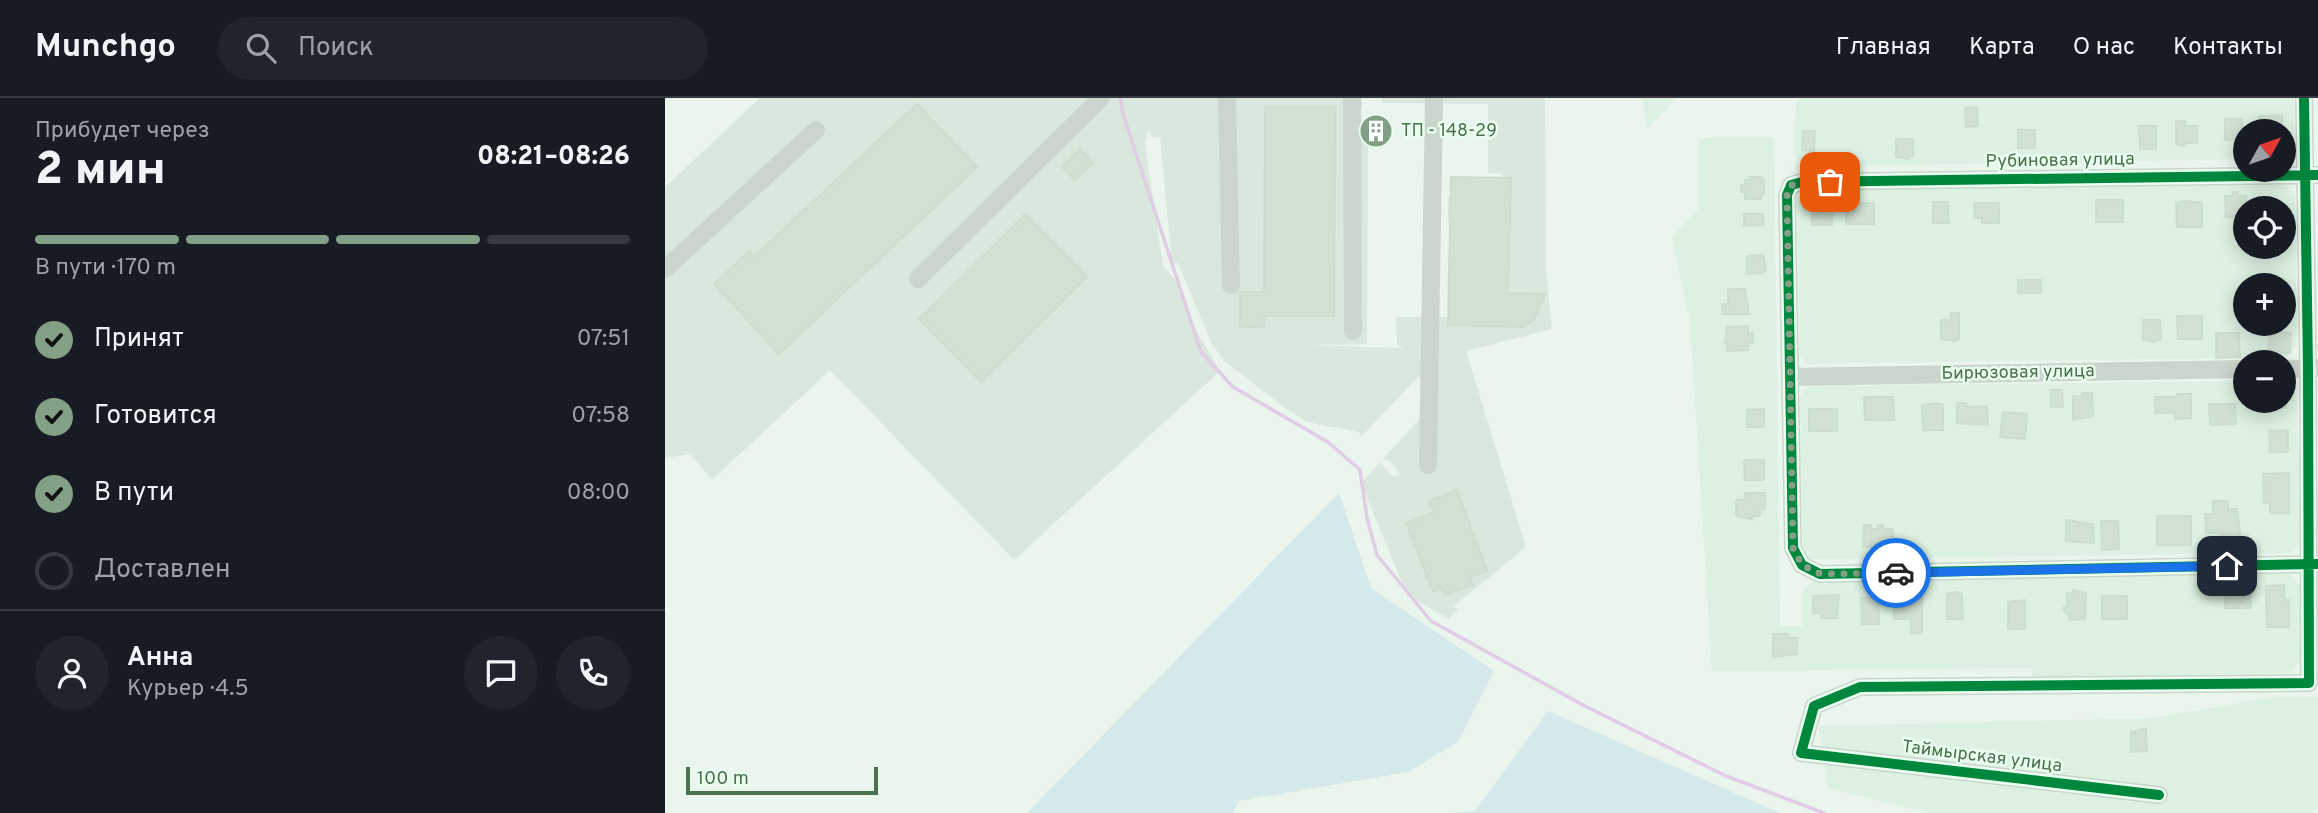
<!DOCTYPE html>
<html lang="ru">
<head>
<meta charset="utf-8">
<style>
	:root { --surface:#171b24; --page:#20242c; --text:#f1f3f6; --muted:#9ea1a6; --line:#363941; --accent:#839f86 }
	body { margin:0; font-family:Overpass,sans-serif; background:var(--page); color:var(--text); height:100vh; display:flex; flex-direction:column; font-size:26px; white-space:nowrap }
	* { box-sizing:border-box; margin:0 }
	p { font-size:23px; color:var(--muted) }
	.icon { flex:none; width:38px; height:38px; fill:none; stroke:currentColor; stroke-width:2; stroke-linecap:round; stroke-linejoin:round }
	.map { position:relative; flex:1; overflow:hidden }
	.sheet { display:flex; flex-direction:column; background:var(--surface); width:665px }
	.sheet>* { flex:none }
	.needle { width:46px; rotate:50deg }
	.tools { position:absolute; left:1568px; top:21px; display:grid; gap:14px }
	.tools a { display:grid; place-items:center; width:63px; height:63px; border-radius:50%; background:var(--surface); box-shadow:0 4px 18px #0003; font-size:35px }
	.scale { position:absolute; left:21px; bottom:18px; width:192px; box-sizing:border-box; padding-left:7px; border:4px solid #4c714e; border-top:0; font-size:19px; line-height:24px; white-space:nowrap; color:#4c714e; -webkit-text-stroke:5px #eafef0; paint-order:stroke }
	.pin { position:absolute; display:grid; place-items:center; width:60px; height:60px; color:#fff; margin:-30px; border-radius:14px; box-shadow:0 4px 10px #0006 }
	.courier { position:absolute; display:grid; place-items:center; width:70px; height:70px; margin:-35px; border:5px solid #1a73e8; border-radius:50%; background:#fff; color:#222; box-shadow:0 2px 9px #0007 }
	.headline em { font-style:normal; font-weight:800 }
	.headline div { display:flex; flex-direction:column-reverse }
	.headline { display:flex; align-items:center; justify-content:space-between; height:119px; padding:0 35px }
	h1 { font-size:46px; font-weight:800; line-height:52px }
	.bar { display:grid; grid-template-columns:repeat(4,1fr); gap:10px 7px; align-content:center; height:84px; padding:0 35px }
	.bar i { height:9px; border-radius:5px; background:var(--line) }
	.bar .active { background:var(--accent) }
	.bar p { grid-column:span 4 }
	.line { display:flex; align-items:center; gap:18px; padding:0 35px; border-top:2px solid var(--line) }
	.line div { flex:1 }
	.round { display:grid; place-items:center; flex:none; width:74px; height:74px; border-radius:37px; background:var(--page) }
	ol { padding:0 35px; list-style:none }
	li { display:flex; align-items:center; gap:21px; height:77px }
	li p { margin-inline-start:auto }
	li .icon { padding:7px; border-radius:50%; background:var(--accent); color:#111; stroke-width:4 }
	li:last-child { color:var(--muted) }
	li i { width:38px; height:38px; border:4px solid var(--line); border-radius:50% }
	header { display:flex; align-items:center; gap:42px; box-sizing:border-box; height:98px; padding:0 35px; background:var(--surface); border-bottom:2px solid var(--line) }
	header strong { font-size:33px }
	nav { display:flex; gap:38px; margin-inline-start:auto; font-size:24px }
	.search { width:490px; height:63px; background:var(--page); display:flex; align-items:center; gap:18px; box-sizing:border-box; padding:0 24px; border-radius:38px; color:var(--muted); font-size:26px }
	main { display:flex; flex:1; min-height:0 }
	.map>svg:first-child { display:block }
</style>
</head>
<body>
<header>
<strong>Munchgo</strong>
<div class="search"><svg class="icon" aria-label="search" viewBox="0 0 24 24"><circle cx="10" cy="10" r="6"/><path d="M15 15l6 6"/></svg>Поиск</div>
<nav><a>Главная</a><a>Карта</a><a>О нас</a><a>Контакты</a></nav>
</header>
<main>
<section class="sheet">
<div class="headline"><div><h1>2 мин</h1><p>Прибудет через</p></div><em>08:21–08:26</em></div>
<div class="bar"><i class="active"></i><i class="active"></i><i class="active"></i><i></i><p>В пути · 170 m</p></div>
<ol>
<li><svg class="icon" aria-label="check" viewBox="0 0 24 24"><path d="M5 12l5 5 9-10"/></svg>Принят<p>07:51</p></li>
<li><svg class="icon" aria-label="check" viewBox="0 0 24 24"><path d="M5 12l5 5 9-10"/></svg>Готовится<p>07:58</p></li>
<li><svg class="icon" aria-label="check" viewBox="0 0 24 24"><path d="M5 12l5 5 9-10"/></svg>В пути<p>08:00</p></li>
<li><i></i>Доставлен</li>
</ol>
<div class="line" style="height:126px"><a class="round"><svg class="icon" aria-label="person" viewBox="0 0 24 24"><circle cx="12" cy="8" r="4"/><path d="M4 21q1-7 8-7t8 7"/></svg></a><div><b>Анна</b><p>Курьер · 4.5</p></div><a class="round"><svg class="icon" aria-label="chat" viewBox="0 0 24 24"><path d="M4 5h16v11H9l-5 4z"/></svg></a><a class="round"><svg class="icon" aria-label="phone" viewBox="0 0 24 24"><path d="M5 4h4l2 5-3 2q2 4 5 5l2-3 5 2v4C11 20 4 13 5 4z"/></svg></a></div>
</section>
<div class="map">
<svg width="1653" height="715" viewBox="0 0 1653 715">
	<rect width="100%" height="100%" fill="#e9f5ed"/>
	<path fill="#dcf1e2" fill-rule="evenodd" d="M977,0H1012L983,30Z
		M1136,0H1629L1630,52L1619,60V33H1580V61L1141,69L1129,55L1131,6Z
		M1109,39L1115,528H1138V492L1149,482L1624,475L1635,487L1636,562L1626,575L1368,580L1367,570L1047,573L1025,223L1007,139L1034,110L1033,40Z
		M1620,86L1630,96L1632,249L1622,259L1143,266L1135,258L1132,100L1141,92ZM1580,110H1619V149H1580ZM1580,187H1619V226H1580Z
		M1619,282H1622L1632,292L1635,446L1624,455L1145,461L1138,455L1135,297L1144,288L1580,283V303H1619Z
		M1653,599V712H1649L1648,715H1265L1163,690L1154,628L1489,620L1601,600Z"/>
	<path fill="#dae7dd" d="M95,0H697V11L693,15L694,36L703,43L702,246L642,247L739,250L732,247L731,219H809L810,124H783V99H837V76L823,75V6L717,5V0H880L881,174L887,231L801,253L861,449L788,509L793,510L784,521L742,497L696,385L715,364L726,377L732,379L735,376L725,363L718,361L766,309L754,278L696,339L694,334L642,324L620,310L559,263L546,244L513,165H507L495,39H488L483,32L480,47L498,168L513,185L529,229L555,273L349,462L165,272L47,382L25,356L0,360V89Z"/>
	<path fill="#d5e8ea" d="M674,395L706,490L829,573L793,644L743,674L574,703L568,715H362Z
		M883,613L1115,715H788L810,713Z"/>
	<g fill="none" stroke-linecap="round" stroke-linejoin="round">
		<path stroke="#e0cce5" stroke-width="3.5" d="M455,0L458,16L536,254L568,289L663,344L695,372L702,420L712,457L766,523L918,607L1061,678L1159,715"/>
	</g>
	<path fill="#d1e1d3" stroke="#ccdecf" stroke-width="2" d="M252,6L312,69L114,256L49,186L84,153L89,159Z
		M600,9H670L669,218H599V229H575V194H599Z
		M1312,9L1313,28L1301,29L1300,10Z
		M1617,17V33H1594V18Z
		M1560,21H1577L1578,41L1560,42Z
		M1511,23H1520V28H1532V45H1521L1518,48L1511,46Z
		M705,25L718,26L717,40L704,39Z
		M1474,28H1491V51H1475Z
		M1353,32H1370V50H1353Z
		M1138,33H1150L1149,53L1137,52Z
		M1231,41H1248V58H1244V61L1231,59Z
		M415,51L428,65L410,82L397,69Z
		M786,79L846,80L843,195L880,196L869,222L858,229L783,227Z
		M1085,79H1096L1099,82V96H1096V101H1080V94H1076V87H1080V82H1085Z
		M1567,94H1573V98H1581L1580,119H1561L1560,98H1568Z
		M1431,102H1458V124H1431Z
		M1520,103L1537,105V129H1512L1511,105Z
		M1268,104H1283L1284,125H1268Z
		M1182,105H1209V126H1181Z
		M1309,105H1334V125H1317V120H1310Z
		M1147,107H1167V127H1147Z
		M360,116L422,179L316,284L254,221Z
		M1079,116H1098L1099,127L1079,128Z
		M1098,157L1101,172L1098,175L1082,176V158Z
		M1353,182H1376V195H1353Z
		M1063,191H1080L1084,216H1058L1057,206H1063Z
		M1286,215H1294V240L1291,243L1276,241V222H1286Z
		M1512,218H1537V241H1513Z
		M1478,222H1495L1496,241L1490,244L1478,242Z
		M1083,228V235H1088V245H1083V252L1062,253V245H1060L1062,229Z
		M1604,234L1626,235L1625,255L1603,254Z
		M1551,235H1574L1575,259L1551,260Z
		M1386,292H1397L1398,309H1386Z
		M1619,294H1622L1621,309L1603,311V303H1619Z
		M1417,295H1427L1428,318L1408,322V298L1417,299Z
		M1512,296H1526V320L1510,321V315H1490V299H1512Z
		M1199,299H1228L1229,322H1200Z
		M1271,305L1278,307V332H1258L1257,307Z
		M1292,305H1301L1302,309L1322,308L1323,327L1292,325Z
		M1544,306H1570L1571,326L1545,327Z
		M1099,311V329H1082V312Z
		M1144,311H1172V333H1144Z
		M1338,314L1362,316L1360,341L1335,339Z
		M1623,332V354H1605L1604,333Z
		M1079,362H1099V382H1080Z
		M1624,375V415H1605V405H1599L1598,376Z
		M792,392L822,473L805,479L808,487L780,497L777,490L768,494L741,425L768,415L764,403Z
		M1080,395H1100V411H1095V418H1087V421L1071,418V402L1081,401Z
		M1548,403H1563V411H1572L1576,443L1556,441V435H1541L1540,416H1548Z
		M1492,418H1526V447H1492Z
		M1401,422L1428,426L1429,445L1401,443Z
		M1436,423H1453L1454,451L1437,452Z
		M1199,427H1206L1207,431H1213V427H1218V431H1228V449H1212V453H1207V449H1198Z
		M1619,487L1620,502H1624V529H1602L1601,488Z
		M1559,488H1585L1586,510H1560Z
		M1243,491L1257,492V535H1246V521H1229L1228,493Z
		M1408,492L1421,495L1420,521L1404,522V516L1399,514V509H1402V495H1408Z
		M1291,494L1297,496L1298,521H1282V496Z
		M1174,497L1172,520H1156V515L1148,516V498Z
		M1437,498H1462V521H1437Z
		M1196,500H1213L1214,526H1197Z
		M1360,502V531H1343V504Z
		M1108,536H1123V540H1132V556L1108,559Z
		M1481,631L1482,653L1466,654V634Z"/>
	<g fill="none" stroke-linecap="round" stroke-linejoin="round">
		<path stroke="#cad6cb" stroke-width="18" d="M562,0L566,187
			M687,0L688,233
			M0,171L151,32
			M253,181L436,0
			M1619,271L1653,270
			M1125,279L1580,271
			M763,367L769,0
			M1652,466L1155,476L1137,467L1128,450L1122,97L1126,87L1137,84L1653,77
			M1494,697L1136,655L1149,608L1195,589L1644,585L1643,270L1639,0"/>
		<defs>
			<path id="cycleway" d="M1652,466L1155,476L1137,467L1128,450L1122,97L1126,87L1137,84L1653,77
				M1494,697L1136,655L1149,608L1195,589L1644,585L1643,270L1639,0"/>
		</defs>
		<use href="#cycleway" stroke="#eafef0" stroke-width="15"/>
		<use href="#cycleway" stroke="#00873e" stroke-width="10"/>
	</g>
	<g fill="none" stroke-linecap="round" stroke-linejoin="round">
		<path stroke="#839f86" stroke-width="7" stroke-dasharray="0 12.6" d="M1165,84L1126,87L1122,97L1128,450L1137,467L1156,476L1231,475"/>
		<path stroke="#1a73e8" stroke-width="9" d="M1231,475L1562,468"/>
	</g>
	<defs>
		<symbol id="building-disc" viewBox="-11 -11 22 22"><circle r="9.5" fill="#839f86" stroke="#eafef0"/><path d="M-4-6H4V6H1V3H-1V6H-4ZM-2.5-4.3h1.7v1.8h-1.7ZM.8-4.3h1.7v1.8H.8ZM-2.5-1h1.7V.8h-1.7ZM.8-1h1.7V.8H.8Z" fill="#fff"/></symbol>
	</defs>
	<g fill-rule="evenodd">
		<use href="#building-disc" x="692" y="14" width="38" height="38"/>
	</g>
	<g text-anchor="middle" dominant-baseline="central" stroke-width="5" stroke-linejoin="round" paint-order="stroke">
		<g font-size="18" fill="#4c714e" stroke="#eafef0" text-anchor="start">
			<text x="736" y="33">ТП - 148-29</text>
		</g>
		<g font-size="18" fill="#4c714e" stroke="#eafef0">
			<text transform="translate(1395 63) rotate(-1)">Рубиновая улица</text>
			<text transform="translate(1353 275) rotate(-1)">Бирюзовая улица</text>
			<text transform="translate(1317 659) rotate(7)">Таймырская улица</text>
		</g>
	</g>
</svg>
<div class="tools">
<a><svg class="needle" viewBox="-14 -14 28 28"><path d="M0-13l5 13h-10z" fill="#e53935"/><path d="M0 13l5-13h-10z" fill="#9ea1a6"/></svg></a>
<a><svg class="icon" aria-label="locate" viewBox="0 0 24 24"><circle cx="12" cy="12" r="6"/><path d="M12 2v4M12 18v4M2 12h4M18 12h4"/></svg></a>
<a>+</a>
<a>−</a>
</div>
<div class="scale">100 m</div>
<div class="pin" style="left:1165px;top:84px;background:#ea580c"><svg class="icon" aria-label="bag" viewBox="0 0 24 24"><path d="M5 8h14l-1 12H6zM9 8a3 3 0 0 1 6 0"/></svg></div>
<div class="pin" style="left:1562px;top:468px;background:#1f2937"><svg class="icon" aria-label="home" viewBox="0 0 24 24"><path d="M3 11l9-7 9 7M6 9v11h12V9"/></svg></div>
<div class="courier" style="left:1231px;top:475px"><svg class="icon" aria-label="car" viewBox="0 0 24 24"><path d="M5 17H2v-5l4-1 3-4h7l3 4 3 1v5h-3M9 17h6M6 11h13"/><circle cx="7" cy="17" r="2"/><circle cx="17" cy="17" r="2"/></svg></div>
</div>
</main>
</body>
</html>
